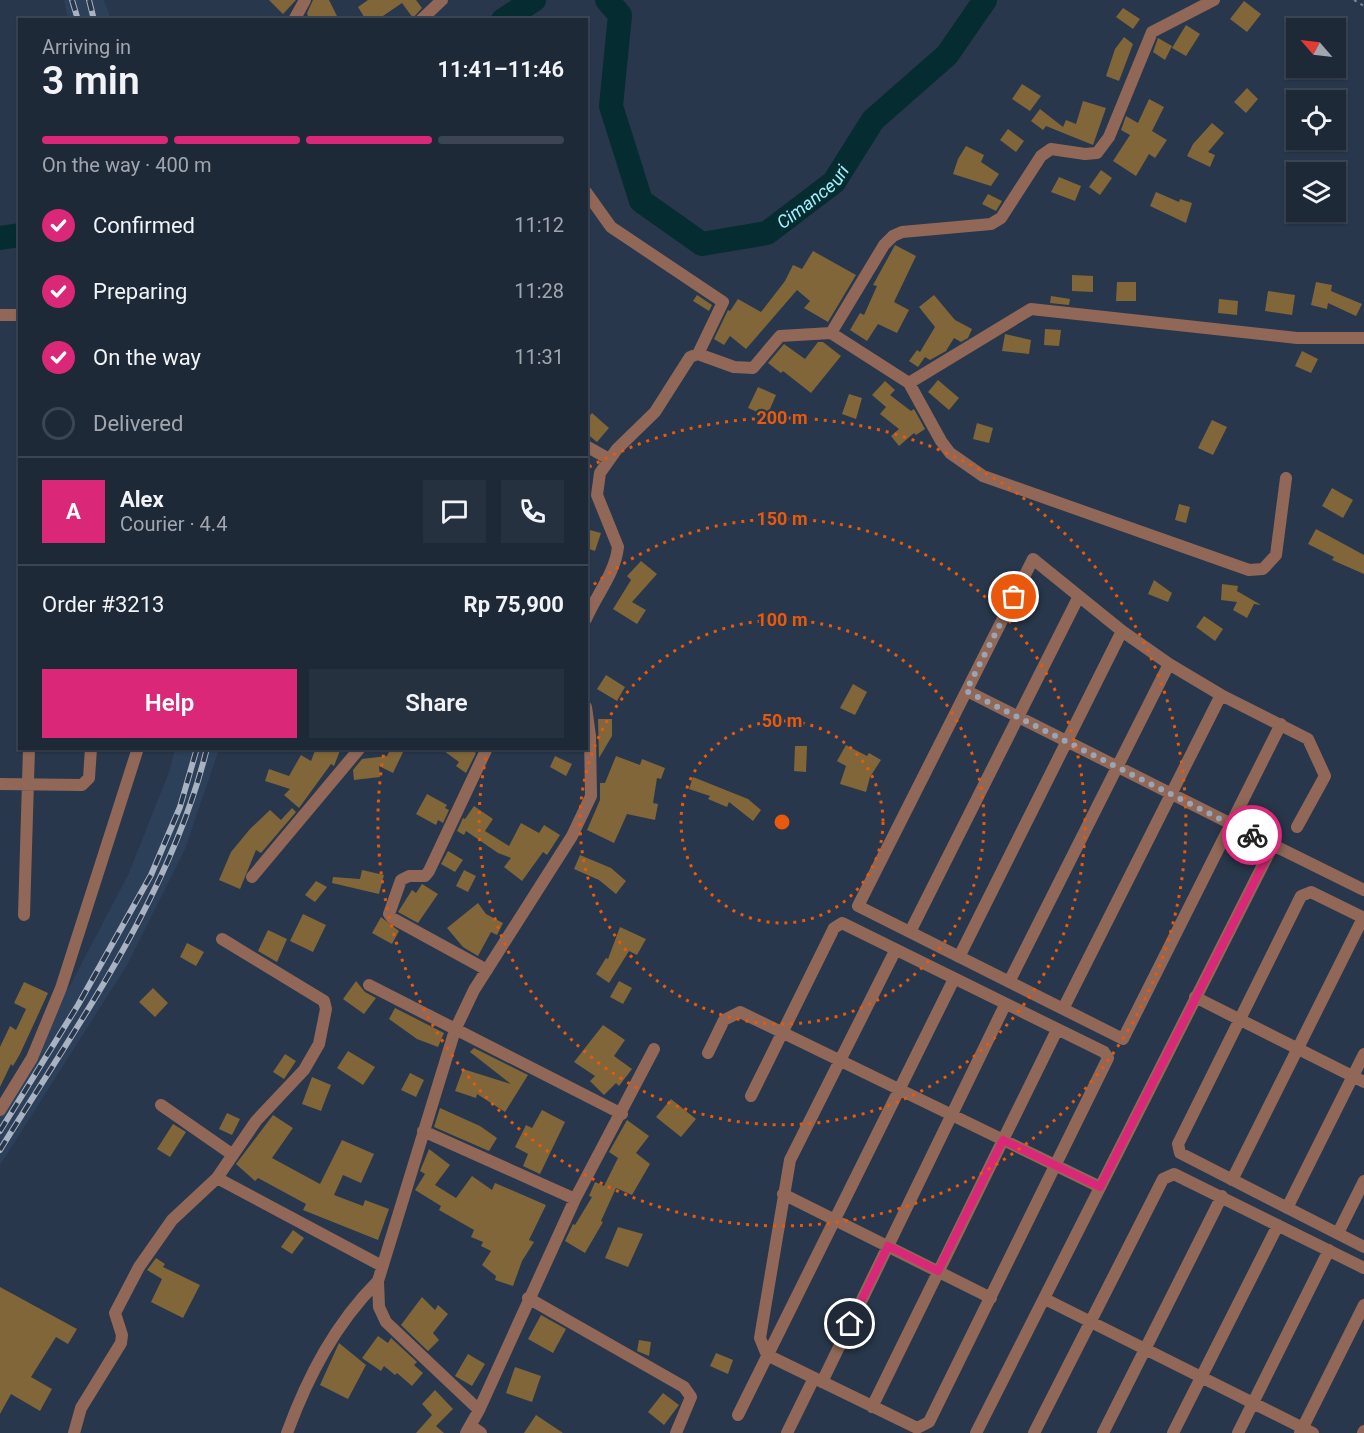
<!DOCTYPE html>
<html lang="en">
<head>
<meta charset="utf-8">
<style>
	:root { --surface:#1e2938; --page:#263140; --text:#f1f3f6; --muted:#a1a6ae; --line:#3c4553; --accent:#db2777 }
	body { margin:0; font-family:Roboto,sans-serif; background:var(--page); color:var(--text); height:100vh; display:flex; flex-direction:column; font-size:22px; white-space:nowrap }
	* { box-sizing:border-box; margin:0 }
	p { font-size:20px; color:var(--muted) }
	.icon { flex:none; width:33px; height:33px; fill:none; stroke:currentColor; stroke-width:2; stroke-linecap:round; stroke-linejoin:round }
	.map { position:relative; flex:1; overflow:hidden }
	.panel { position:absolute; left:18px; top:18px; width:570px; height:732px; display:flex; flex-direction:column; background:var(--surface); border-radius:0px; box-shadow:0 2px 4px #0004,0 0 0 2px var(--line) }
	.panel>* { flex:none }
	.needle { width:39px; rotate:298deg }
	.tools { position:absolute; left:1286px; top:18px; display:grid; gap:12px }
	.tools a { display:grid; place-items:center; width:60px; height:60px; border-radius:0px; background:var(--surface); box-shadow:0 2px 4px #0004,0 0 0 2px var(--line); font-size:30px }
	.pin { position:absolute; display:grid; place-items:center; width:51px; height:51px; color:#fff; margin:-26px; border:3px solid #fff; border-radius:50%; box-shadow:0 2px 6px #0007 }
	.courier { position:absolute; display:grid; place-items:center; width:60px; height:60px; margin:-30px; border:4px solid #db2777; border-radius:50%; background:#fff; color:#222; box-shadow:0 2px 8px #0007 }
	.overview em { font-style:normal; font-weight:600 }
	.overview div { display:flex; flex-direction:column-reverse }
	.overview { display:flex; align-items:center; justify-content:space-between; height:102px; padding:0 24px }
	h1 { font-size:39px; font-weight:600; line-height:45px }
	.bar { display:grid; grid-template-columns:repeat(4,1fr); gap:9px 6px; align-content:center; height:72px; padding:0 24px }
	.bar i { height:8px; border-radius:4px; background:var(--line) }
	.bar .active { background:var(--accent) }
	.bar p { grid-column:span 4 }
	.line { display:flex; align-items:center; gap:15px; padding:0 24px; border-top:2px solid var(--line) }
	.line div { flex:1 }
	.round { display:grid; place-items:center; flex:none; width:63px; height:63px; border-radius:0px; background:var(--page) }
	ol { padding:0 24px; list-style:none }
	li { display:flex; align-items:center; gap:18px; height:66px }
	li p { margin-inline-start:auto }
	li .icon { padding:6px; border-radius:50%; background:var(--accent); color:#fff; stroke-width:4 }
	li:last-child { color:var(--muted) }
	li i { width:33px; height:33px; border:3px solid var(--line); border-radius:50% }
	.action { display:flex; gap:12px; margin-top:auto; padding:12px 24px }
	.action a { flex:1; height:69px; border-radius:0px; background:var(--accent); color:#fff; font-size:24px; font-weight:600; line-height:69px; text-align:center }
	.action a+a { background:var(--page); color:var(--text) }
	.map>svg:first-child { display:block }
</style>
</head>
<body>
<div class="map">
<svg width="1364" height="1433" viewBox="0 0 1364 1433">
	<rect width="100%" height="100%" fill="#28374b"/>
	<path fill="#2d405a" d="M64,0H104L111,19H68Z
		M175,749H219L185,849L127,965L0,1165V1103L72,982L129,873L169,772Z"/>
	<g fill="none" stroke-linecap="round" stroke-linejoin="round">
		<g stroke="#052c31" stroke-width="24">
			<path id="s1" d="M607,0L620,15L611,106L641,201L702,244L767,233L834,182L873,120L947,55L985,0"/>
			<path d="M503,20L534,0"/>
			<path d="M0,238L20,235"/>
		</g>
	</g>
	<path fill="#816639" d="M269,0H296L283,14Z
		M313,0H329L339,20H309L307,13Z
		M368,0H416L422,8L413,18L402,3L377,20H366L358,7Z
		M1244,1L1261,14L1247,32L1230,19Z
		M1123,8L1140,19L1133,29L1116,17Z
		M1186,25L1200,34L1186,56L1172,48Z
		M1124,37L1133,44L1119,81L1106,76L1115,49Z
		M1158,38L1172,46L1165,60L1153,52Z
		M1022,84L1041,96L1030,111L1012,99Z
		M1247,88L1258,99L1246,113L1234,102Z
		M1149,99L1164,107L1152,131L1167,140L1155,158L1149,154L1136,176L1113,161L1130,135L1121,130L1126,116L1138,123Z
		M1083,101L1106,108L1093,145L1046,126L1043,130L1031,121L1040,109L1063,127L1066,120L1076,124Z
		M1212,123L1224,133L1208,152L1215,155L1210,167L1187,156L1193,144Z
		M1008,129L1024,141L1016,152L1000,140Z
		M966,146L984,155L981,162L999,174L991,186L953,174L958,159Z
		M1101,170L1112,178L1100,195L1089,187Z
		M1059,177L1081,186L1075,201L1051,192Z
		M1156,192L1179,202L1180,199L1192,203L1186,223L1150,206Z
		M988,194L1002,201L996,211L982,204Z
		M895,245L916,256L894,302L909,310L897,333L878,324L867,341L850,330L860,313L864,315L877,286L873,285Z
		M813,251L856,275L828,322L804,308L810,301L797,290L746,349L730,336L724,345L714,339L728,310L730,311L738,299L761,312L785,281L793,265L802,269Z
		M1072,275L1093,276V292L1072,291Z
		M1117,282H1136V301H1116Z
		M1316,282L1332,285L1331,291L1362,304L1356,316L1328,303L1327,309L1311,305Z
		M1268,291L1295,295L1292,315L1265,311Z
		M697,295L712,305L709,311L693,301Z
		M934,295L955,320L972,329L968,338L961,342L954,338L946,351L930,360L925,357L918,367L909,361L917,350L920,352L935,327L919,307Z
		M1051,296L1070,299L1069,305L1050,303Z
		M1219,299L1238,301L1237,315L1218,313Z
		M1045,329L1061,330L1059,346L1044,345Z
		M1005,334L1031,340L1029,354L1002,351Z
		M818,342H823L841,356L811,393L783,371L781,373L768,363L784,344L805,359Z
		M1302,351L1318,359L1311,373L1295,366Z
		M938,380L959,398L949,410L928,392Z
		M885,381L895,390L890,395L911,411L914,409L925,429L916,435L914,433L899,446L891,436L899,429L880,414L886,407L872,395Z
		M758,387L776,395L767,416L748,408Z
		M849,394L862,398L856,419L842,414Z
		M592,413L609,428L597,442L586,433V420Z
		M1212,420L1227,427L1213,455L1198,448Z
		M977,423L993,428L989,443L973,439Z
		M1332,488L1353,500L1343,518L1322,506Z
		M1179,504L1190,507L1186,523L1175,520Z
		M586,529L601,533L595,551L586,548Z
		M1316,529L1364,555V574L1332,560L1334,557L1308,544Z
		M641,561L657,574L632,602L646,610L637,624L613,609L631,580L627,576Z
		M1154,580L1172,593L1168,602L1148,594Z
		M1222,584L1238,586L1237,591L1261,605L1254,604L1247,618L1233,610L1237,602L1221,600Z
		M1204,616L1223,629L1215,641L1196,627Z
		M606,675L625,687L617,701L597,689Z
		M853,684L867,692L855,715L840,708Z
		M598,719H612V736L599,758Z
		M846,745L867,756L869,753L881,760L870,777L866,792L840,784L846,766L837,761Z
		M795,746H807L806,772L794,771Z
		M316,748H341L334,766L331,764L299,808L284,795L290,789L265,781L269,769L289,776L301,755L311,761Z
		M391,748H405L393,773L379,766L380,777L354,780L353,770L362,759L387,756Z
		M440,748H469L476,753L466,773L456,766L459,762Z
		M555,756L572,764L566,776L550,767Z
		M616,756L640,765L642,759L665,768L661,779L657,778L653,803L658,804L655,820L627,814L614,843L587,830L600,800V783H605Z
		M693,777L748,799L761,810L753,821L729,802L727,807L708,799L710,796L689,789Z
		M427,794L447,805L445,808L449,810L443,823L438,820L436,825L416,814Z
		M474,806L493,819L485,831L509,846L521,823L539,833L544,825L560,835L547,855L543,852L522,881L504,867L511,858L498,853L466,831L464,835L457,831L463,818L465,819Z
		M292,808L296,812L261,853L256,850L240,889L219,880L231,852L250,829L270,810L281,820Z
		M448,851L463,860L455,872L441,864Z
		M580,855L611,868L626,881L616,894L599,880L574,869Z
		M362,870L384,875L379,894L332,883L333,877L360,879Z
		M464,870L476,876L468,892L456,886Z
		M316,881L327,887L315,902L305,895Z
		M422,884L438,894L418,923L398,912L412,890L416,893Z
		M478,903L486,914L503,923L497,935L491,932L478,956L463,947L447,928Z
		M303,914L326,925L313,952L290,941Z
		M381,917L399,931L392,944L372,933Z
		M620,927L646,939L637,955L629,951L609,983L596,974L606,958L608,959Z
		M268,930L287,939L277,962L258,951Z
		M187,943L204,952L196,966L180,957Z
		M356,981L365,992L376,998L364,1014L343,999Z
		M619,981L632,988L623,1004L610,997Z
		M24,982L48,993L20,1054L13,1066L11,1064L0,1087V1047L10,1026L16,1030L26,1009L14,1003Z
		M153,988L168,1003L155,1017L139,1002Z
		M395,1008L444,1033L438,1047L417,1039L389,1019Z
		M603,1025L625,1040L614,1056L632,1069L619,1086L616,1083L604,1095L590,1081L595,1076L574,1062Z
		M474,1048L528,1075L505,1112L477,1094L476,1098L455,1091L463,1069L511,1084L470,1052Z
		M348,1051L375,1067L363,1085L337,1068Z
		M285,1054L296,1061L284,1079L273,1072Z
		M410,1073L424,1080L416,1097L401,1090Z
		M312,1077L331,1085L321,1111L302,1104Z
		M671,1099L696,1119L681,1137L656,1117Z
		M440,1108L480,1126L497,1138L489,1151L434,1127Z
		M542,1110L565,1122L540,1174L523,1166L528,1154L515,1147L526,1125L532,1128Z
		M227,1113L240,1119L232,1135L219,1129Z
		M273,1115L293,1128L272,1158L320,1184L342,1140L374,1154L361,1183L343,1175L334,1195L363,1206L365,1200L389,1209L378,1240L303,1210L306,1204L258,1178L255,1181L236,1164Z
		M627,1120L649,1136L636,1153L650,1164L632,1195L616,1188L601,1221L603,1222L585,1253L565,1241L573,1224L575,1225L592,1197L589,1196L595,1182L604,1186L618,1158L609,1152Z
		M173,1124L186,1132L170,1157L157,1149Z
		M429,1149L450,1165L435,1185L456,1198L472,1176L492,1190L495,1183L546,1205L529,1240L534,1242L522,1261L513,1286L495,1280L496,1276L482,1265L491,1251L481,1246L483,1242L471,1237L474,1230L439,1210L441,1206L415,1190L425,1174L420,1171Z
		M618,1227L643,1234L628,1267L605,1258Z
		M293,1230L304,1238L292,1254L281,1247Z
		M156,1258L165,1264L163,1267L200,1285L183,1318L151,1302L162,1279L147,1270Z
		M0,1287L77,1329L68,1344L56,1337L31,1377L52,1389L40,1411L11,1394L0,1414Z
		M422,1297L435,1310L438,1305L448,1314L433,1333L439,1340L428,1351L401,1325Z
		M541,1315L566,1329L553,1353L528,1339Z
		M378,1336L388,1343L391,1338L417,1362L414,1365L423,1373L412,1386L397,1373L395,1375L384,1366L381,1371L362,1358Z
		M639,1340L651,1342L649,1356L637,1351Z
		M339,1343L366,1365L348,1399L320,1385Z
		M716,1353L733,1360L728,1374L710,1366Z
		M468,1354L485,1364L472,1386L455,1376Z
		M515,1367L541,1376L532,1402L506,1393Z
		M435,1390L453,1409L436,1426L444,1433H416L432,1415L422,1404Z
		M663,1393L679,1405L664,1425L648,1412Z
		M536,1415L563,1433H524Z"/>
	<g fill="none" stroke-linecap="round" stroke-linejoin="round">
		<path stroke="#7c8899" stroke-width="2" stroke-dasharray="3 4.5" stroke-linecap="butt" d="M1354,0L1364,6"/>
		<path stroke="#916857" stroke-width="12" d="M294,20L305,0
			M421,20L442,0
			M586,192L611,227L723,302L698,354
			M0,315H20
			M831,333L884,245L893,236L902,232L991,224L1001,218L1041,156L1051,149L1085,154L1097,153L1109,137L1152,32L1214,0
			M909,383L1031,309L1297,338H1364
			M586,446L609,459
			M586,619C596,595 615,574 618,547L597,495L600,473L617,449L655,412L690,357L698,354L734,367L753,368L780,336L831,333L909,383L941,441L950,453L983,476L1249,570L1263,569L1276,555L1286,478
			M967,691L1273,845
			M1281,724L1123,1039L858,906L1033,559L1122,631L1169,664L1221,695L1308,739L1325,776L1297,827
			M487,748L429,871L425,876H409L401,880L389,914L392,918L487,970
			M0,784L82,785L89,778L91,748
			M252,877L360,748
			M24,915L29,748
			M1364,918L1311,892L1301,896L1178,1144L1180,1153L1364,1247
			M910,932L1079,596
			M959,957L1122,631
			M1009,982L1169,664
			M369,985L622,1114
			M1195,997L1364,1082
			M1063,1009L1221,695
			M708,1053L724,1020L740,1012L1100,1187
			M751,1096L834,928L842,923L1104,1052L1108,1058L929,1422L917,1428L767,1355L760,1338L790,1160L895,951
			M161,1105L233,1155
			M0,1110L32,1058L61,988L138,748
			M423,1131L575,1199
			M217,1178L382,1266
			M1232,1180L1363,918
			M783,1194L991,1298
			M1287,1208L1364,1054
			M1338,1233L1364,1181
			M528,1298L684,1387L691,1397L676,1433
			M1045,1299L1313,1433
			M822,1382L1005,1005
			M872,1407L1057,1030
			M479,1410L386,1322L379,1307L378,1281L455,1030L474,990L572,836L591,796L590,736L586,707
			M738,1415L954,979
			M471,1426L481,1433
			M74,1433L81,1408L121,1343L122,1335L115,1313L139,1267L172,1220L217,1178L256,1121L304,1070L319,1044L326,1009L324,1001L222,939
			M287,1433C308,1376 335,1324 378,1281
			M466,1433L479,1410L575,1199L654,1049
			M787,1433L814,1378
			M976,1433L1273,845L1364,890
			M1034,1433L1163,1179L1174,1174L1364,1268
			M1103,1433L1222,1196
			M1173,1433L1278,1225
			M1238,1433L1329,1250
			M1300,1433L1364,1305
			M1363,1433L1364,1431"/>
		<defs>
			<path id="rail" d="M72,0L78,20
				M89,0L94,20
				M0,1131L78,1005L151,875L180,807L197,748
				M0,1150C78,1023 171,895 207,748"/>
		</defs>
		<use href="#rail" stroke="#a8b2c1" stroke-width="6"/>
		<use href="#rail" stroke="#28374b" stroke-width="4" stroke-dasharray="11" stroke-linecap="butt"/>
	</g>
	<g fill="none" stroke-linecap="round" stroke-linejoin="round">
		<path stroke="#99a4b4" stroke-width="6" stroke-dasharray="0 10.8" d="M1014,597L966,691L1252,835"/>
		<path stroke="#db2777" stroke-width="8" d="M850,1324L888,1246L938,1271L1003,1140L1100,1187L1273,845L1252,835"/>
	</g>
	<g fill="none" stroke="#e8590c" stroke-width="3" stroke-dasharray="3 6">
		<circle cx="782" cy="822" r="101"/>
		<circle cx="782" cy="822" r="202"/>
		<path d="M587 590A303 303 0 1 1 488 749"/>
		<path d="M589 467A404 404 0 1 1 384 752"/>
	</g>
	<g text-anchor="middle" dominant-baseline="central" stroke-width="4.5" stroke-linejoin="round" paint-order="stroke">
		<g font-size="18" font-style="italic" fill="#9ff1fc" stroke="#28374b">
			<text stroke="none"><textPath href="#s1" startOffset="410">Cimanceuri</textPath></text>
		</g>
	</g>
	<circle cx="782" cy="822" r="9" fill="#e8590c" stroke="#28374b" stroke-width="3"/>
	<g font-size="18" text-anchor="middle" font-weight="bold" fill="#e8590c" stroke="#28374b" stroke-width="4.5" stroke-linejoin="round" paint-order="stroke">
		<text x="782" y="424">200 m</text>
		<text x="782" y="525">150 m</text>
		<text x="782" y="626">100 m</text>
		<text x="782" y="727">50 m</text>
	</g>
</svg>
<div class="tools">
<a><svg class="needle" viewBox="-14 -14 28 28"><path d="M0-13l5 13h-10z" fill="#e53935"/><path d="M0 13l5-13h-10z" fill="#a1a6ae"/></svg></a>
<a><svg class="icon" aria-label="locate" viewBox="0 0 24 24"><circle cx="12" cy="12" r="6"/><path d="M12 2v4M12 18v4M2 12h4M18 12h4"/></svg></a>
<a><svg class="icon" aria-label="layers" viewBox="0 0 24 24"><path d="M12 4l9 5-9 5-9-5zM3 14l9 5 9-5"/></svg></a>
</div>
<div class="pin" style="left:1014px;top:597px;background:#ea580c"><svg class="icon" aria-label="bag" viewBox="0 0 24 24"><path d="M5 8h14l-1 12H6zM9 8a3 3 0 0 1 6 0"/></svg></div>
<div class="pin" style="left:850px;top:1324px;background:#1f2937"><svg class="icon" aria-label="home" viewBox="0 0 24 24"><path d="M3 11l9-7 9 7M6 9v11h12V9"/></svg></div>
<div class="courier" style="left:1252px;top:835px"><svg class="icon" aria-label="bike" viewBox="0 0 24 24"><circle cx="6" cy="16" r="4"/><circle cx="18" cy="16" r="4"/><path d="M6 16l4-8h5l3 8M10 8l3 8H6M13 5h3"/></svg></div>
<section class="panel">
<div class="overview"><div><h1>3 min</h1><p>Arriving in</p></div><em>11:41–11:46</em></div>
<div class="bar"><i class="active"></i><i class="active"></i><i class="active"></i><i></i><p>On the way · 400 m</p></div>
<ol>
<li><svg class="icon" aria-label="check" viewBox="0 0 24 24"><path d="M5 12l5 5 9-10"/></svg>Confirmed<p>11:12</p></li>
<li><svg class="icon" aria-label="check" viewBox="0 0 24 24"><path d="M5 12l5 5 9-10"/></svg>Preparing<p>11:28</p></li>
<li><svg class="icon" aria-label="check" viewBox="0 0 24 24"><path d="M5 12l5 5 9-10"/></svg>On the way<p>11:31</p></li>
<li><i></i>Delivered</li>
</ol>
<div class="line" style="height:108px"><b class="round" style="background:var(--accent);color:#fff">A</b><div><b>Alex</b><p>Courier · 4.4</p></div><a class="round"><svg class="icon" aria-label="chat" viewBox="0 0 24 24"><path d="M4 5h16v11H9l-5 4z"/></svg></a><a class="round"><svg class="icon" aria-label="phone" viewBox="0 0 24 24"><path d="M5 4h4l2 5-3 2q2 4 5 5l2-3 5 2v4C11 20 4 13 5 4z"/></svg></a></div>
<div class="line" style="height:78px"><div>Order #3213</div><b>Rp 75,900</b></div>
<div class="action"><a>Help</a><a>Share</a></div>
</section>
</div>
</body>
</html>
